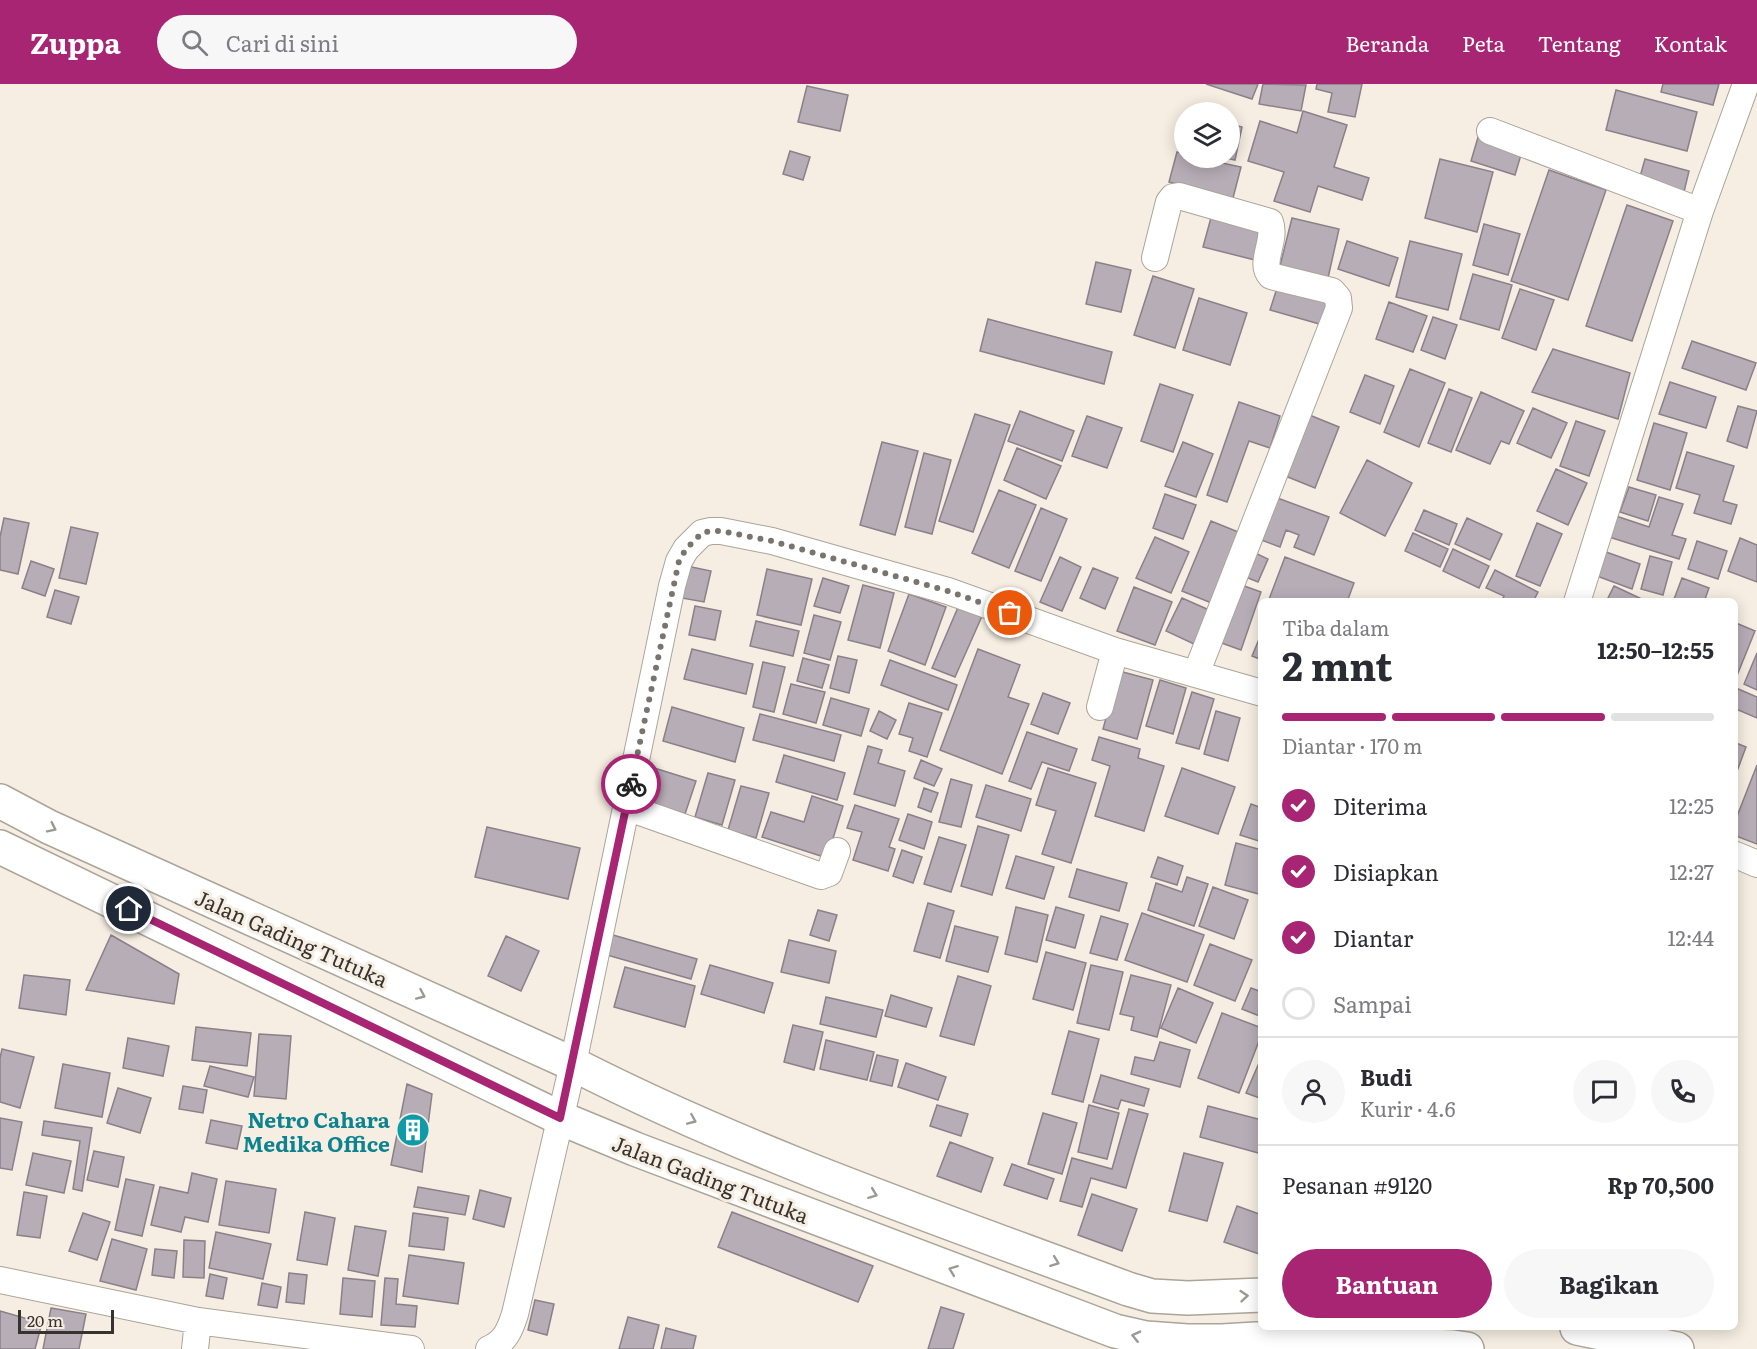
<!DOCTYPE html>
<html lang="id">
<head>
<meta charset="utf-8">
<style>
	:root { --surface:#fff; --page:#f7f7f7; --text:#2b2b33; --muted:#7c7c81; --line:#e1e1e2; --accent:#a72572 }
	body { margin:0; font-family:Literata,serif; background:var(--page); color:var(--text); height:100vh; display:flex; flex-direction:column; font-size:22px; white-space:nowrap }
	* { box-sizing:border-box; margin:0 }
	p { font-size:20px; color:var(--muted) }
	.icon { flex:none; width:33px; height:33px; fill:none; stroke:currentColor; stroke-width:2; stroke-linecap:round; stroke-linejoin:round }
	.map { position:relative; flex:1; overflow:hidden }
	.sheet { position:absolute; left:1258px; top:514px; width:480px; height:732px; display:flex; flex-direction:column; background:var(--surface); border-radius:9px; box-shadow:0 3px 15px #0003 }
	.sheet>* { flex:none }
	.buttons { position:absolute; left:1174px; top:18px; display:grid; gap:12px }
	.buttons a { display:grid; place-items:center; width:66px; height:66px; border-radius:50%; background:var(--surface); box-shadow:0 3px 15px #0003; font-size:30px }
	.scale { position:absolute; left:18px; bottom:15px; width:96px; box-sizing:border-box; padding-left:6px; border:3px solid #36332e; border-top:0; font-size:16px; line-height:21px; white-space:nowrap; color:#36332e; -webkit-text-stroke:4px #f6eee2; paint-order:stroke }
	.pin { position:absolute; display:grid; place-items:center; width:51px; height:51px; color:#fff; margin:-26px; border:3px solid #fff; border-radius:50%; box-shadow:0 2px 6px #0007 }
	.courier { position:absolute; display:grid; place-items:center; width:60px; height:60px; margin:-30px; border:4px solid #a72572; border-radius:50%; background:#fff; color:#222; box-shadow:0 2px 8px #0007 }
	.overview em { font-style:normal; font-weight:700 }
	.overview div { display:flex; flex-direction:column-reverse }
	.overview { display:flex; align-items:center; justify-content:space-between; height:102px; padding:0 24px }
	h1 { font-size:39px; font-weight:700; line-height:45px }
	.bar { display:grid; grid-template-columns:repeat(4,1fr); gap:9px 6px; align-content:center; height:72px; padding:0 24px }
	.bar i { height:8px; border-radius:4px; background:var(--line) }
	.bar .selected { background:var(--accent) }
	.bar p { grid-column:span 4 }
	.line { display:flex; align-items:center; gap:15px; padding:0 24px; border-top:2px solid var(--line) }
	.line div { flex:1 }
	.round { display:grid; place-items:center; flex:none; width:63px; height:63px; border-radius:32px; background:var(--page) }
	ol { padding:0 24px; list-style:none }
	li { display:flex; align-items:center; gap:18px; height:66px }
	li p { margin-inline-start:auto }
	li .icon { padding:6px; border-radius:50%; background:var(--accent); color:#fff; stroke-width:4 }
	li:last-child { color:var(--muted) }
	li i { width:33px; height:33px; border:3px solid var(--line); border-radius:50% }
	.button { display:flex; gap:12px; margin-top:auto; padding:12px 24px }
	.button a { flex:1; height:69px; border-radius:36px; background:var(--accent); color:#fff; font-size:24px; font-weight:700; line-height:69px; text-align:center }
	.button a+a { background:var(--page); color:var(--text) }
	header { display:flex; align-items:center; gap:36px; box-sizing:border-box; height:84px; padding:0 30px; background:var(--accent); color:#fff }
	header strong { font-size:28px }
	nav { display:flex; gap:33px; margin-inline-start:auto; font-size:21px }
	.search { width:420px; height:54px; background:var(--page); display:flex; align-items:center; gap:15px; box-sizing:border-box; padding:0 21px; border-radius:33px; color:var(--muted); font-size:22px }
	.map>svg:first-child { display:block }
</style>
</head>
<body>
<header>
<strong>Zuppa</strong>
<div class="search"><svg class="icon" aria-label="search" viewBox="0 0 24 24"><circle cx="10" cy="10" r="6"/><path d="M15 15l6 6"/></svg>Cari di sini</div>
<nav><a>Beranda</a><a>Peta</a><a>Tentang</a><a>Kontak</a></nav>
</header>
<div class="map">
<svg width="1757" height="1265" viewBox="0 0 1757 1265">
	<rect width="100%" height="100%" fill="#f6eee2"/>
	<path fill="#b7adb6" stroke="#8a8089" stroke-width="1.5" d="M1206,0H1258L1252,15Z
		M1263,0L1306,1L1301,27L1259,20Z
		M1317,0H1362L1355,33L1328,28L1332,9L1316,5Z
		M1663,0H1719L1713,21L1661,8Z
		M807,2L848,11L840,47L798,38Z
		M1616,6L1697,28L1687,67L1606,46Z
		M1303,27L1347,41L1334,83L1369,94L1362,116L1318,102L1310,128L1274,117L1284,88L1248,77L1260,37L1297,49Z
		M1230,40L1242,43L1235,76L1226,74H1230Z
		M1479,50L1523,64L1515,91L1471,77Z
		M790,67L810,73L803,96L783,90Z
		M1177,68L1185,70V74H1199L1241,83L1233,114L1169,98Z
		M1440,75L1493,88L1477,148L1425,134Z
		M1645,75L1689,87L1683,112L1638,100Z
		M1549,86L1606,106L1568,216L1511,197Z
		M1627,121L1673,137L1632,257L1586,242Z
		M1212,130L1263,143L1255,176L1203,163Z
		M1292,134L1339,145L1328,194L1280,182Z
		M1484,140L1520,150L1508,191L1473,181Z
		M1347,157L1398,174L1389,202L1338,185Z
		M1410,157L1462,170L1448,226L1396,213Z
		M1096,178L1131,186L1121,228L1086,220Z
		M1473,190L1512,201L1499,246L1460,235Z
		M1153,192L1194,205L1175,264L1134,251Z
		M1278,201L1330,216L1323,241L1270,226Z
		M1520,205L1554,216L1536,266L1502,254Z
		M1199,214L1247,229L1230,281L1183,266Z
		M1389,218L1427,232L1413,268L1376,255Z
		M1433,233L1457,241L1445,275L1421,266Z
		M988,235L1112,268L1104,300L980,267Z
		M1692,257L1756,279L1746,306L1682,284Z
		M1553,265L1630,289L1618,335L1532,308Z
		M1410,285L1445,299L1419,363L1384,348Z
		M1365,291L1394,302L1380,340L1350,328Z
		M1670,298L1716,313L1706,344L1659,330Z
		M1160,300L1193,311L1173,368L1141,357Z
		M1449,305L1472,314L1451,368L1428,359Z
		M1481,308L1524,327L1509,360L1501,357L1490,380L1456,366Z
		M1239,318L1280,332L1270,364L1249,357L1227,418L1207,411Z
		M1738,322L1757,327L1747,364L1727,357Z
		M1533,324L1567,339L1551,374L1517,359Z
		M1020,327L1074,347L1062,377L1008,357Z
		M975,330L1010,341L973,448L939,437Z
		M1307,330L1339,343L1315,404L1283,391Z
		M1087,332L1122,344L1107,384L1072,372Z
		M1576,337L1605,347L1589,392L1560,382Z
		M1654,339L1687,349L1670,406L1637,396Z
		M882,358L918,367L895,451L860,441Z
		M1183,358L1213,370L1196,413L1165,402Z
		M1017,364L1061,382L1046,415L1004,396Z
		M1687,368L1734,382L1723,417L1737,421L1731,440L1694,429L1700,411L1676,404Z
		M924,369L951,376L932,450L905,443Z
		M1367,376L1412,399L1385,452L1340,429Z
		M1556,385L1587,399L1568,441L1537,427Z
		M1629,403L1656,411L1648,437L1620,428Z
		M999,406L1036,421L1009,484L972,469Z
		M1165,410L1196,421L1183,455L1153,444Z
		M1272,412L1329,433L1314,471L1294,463L1299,451L1286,446L1280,463L1256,454Z
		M1659,413L1683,420L1672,451L1686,455L1679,475L1609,453L1616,432L1649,443Z
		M1041,424L1067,435L1041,497L1015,487Z
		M1424,426L1457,440L1449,461L1415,446Z
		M4,434L29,439L18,490L0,486V453Z
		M1467,434L1502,450L1490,476L1455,460Z
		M1211,437L1243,450L1214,520L1182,507Z
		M1537,439L1562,450L1540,502L1516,492Z
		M71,443L98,449L86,500L59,494Z
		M1413,449L1448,465L1440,483L1405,467Z
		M1155,453L1189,468L1171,509L1136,494Z
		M1740,454L1757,461V498L1728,487Z
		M1697,457L1727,467L1718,495L1688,485Z
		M1453,465L1489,482L1479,504L1443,487Z
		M1251,467L1268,475L1258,498L1241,491Z
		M1606,468L1640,480L1632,505L1597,492Z
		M1650,472L1672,478L1663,511L1641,505Z
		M1060,473L1081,483L1062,527L1040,518Z
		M1285,473L1354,499L1347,518H1268Z
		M31,477L54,485L45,512L22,504Z
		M682,481L711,487L704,518L676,513Z
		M1093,484L1118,494L1105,525L1080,514Z
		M767,485L812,495L801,541L757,531Z
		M1495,486L1538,508L1533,518H1501L1504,512L1486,504Z
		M823,494L849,502L840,529L814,522Z
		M1682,494L1709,504L1704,518H1673Z
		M1236,499L1261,508L1241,566L1216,557Z
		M863,501L894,509L880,564L848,556Z
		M1614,502L1648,518H1606Z
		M1134,503L1172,518L1155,561L1117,547Z
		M55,506L79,513L71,540L47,533Z
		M909,510L946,523L925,581L888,567Z
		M1182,514L1209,526L1194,560L1166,547Z
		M959,521L983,530L955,593L932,584Z
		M695,522L721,527L715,556L689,551Z
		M814,531L841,538L830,576L804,569Z
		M756,537L799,547L793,572L750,562Z
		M1736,539L1755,547L1736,594Z
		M1262,548V576L1252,572Z
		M692,565L753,580L746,610L684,595Z
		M978,565L1020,581L1008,613L1029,620L1002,690L940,666Z
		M1757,569V606L1744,600Z
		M838,572L857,576L849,609L830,604Z
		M803,574L829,581L822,604L797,597Z
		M890,576L957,601L948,626L881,601Z
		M763,578L785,583L774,628L753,623Z
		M1119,587L1153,596L1137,655L1103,645Z
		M1160,596L1186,604L1173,650L1146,642Z
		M791,600L825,608L816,639L783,630Z
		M1736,604L1757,613V634L1736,625Z
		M1192,608L1214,615L1199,665L1176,659Z
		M1043,609L1070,619L1058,650L1031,640Z
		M831,614L869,625L861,652L823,641Z
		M909,619L942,629L927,673L909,667L913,654L899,650Z
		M672,623L744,644L735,678L663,657Z
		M879,627L896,636L887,655L870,647Z
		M1216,627L1240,634L1228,677L1204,670Z
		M760,630L841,651L834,677L753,656Z
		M1027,648L1077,665L1069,687L1042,678L1031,705L1009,697Z
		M1099,653L1140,665L1138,674L1164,682L1144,747L1095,732L1110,682L1092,676Z
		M1736,659L1746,663L1736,690Z
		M868,662L882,666L878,679L905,687L895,722L854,710Z
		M784,671L845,689L837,716L776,698Z
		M921,676L942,685L934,702L914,694Z
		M1757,681V760L1736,752V735Z
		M651,683L696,697L685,730L641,716Z
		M1048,684L1096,699L1071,779L1042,770L1056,727L1036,721Z
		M1182,684L1235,703L1218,750L1165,732Z
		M708,689L735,696L722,741L695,733Z
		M951,695L972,701L961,743L939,738Z
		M986,701L1031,715L1021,747L976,733Z
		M741,702L769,709L756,754L728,746Z
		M924,704L938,709L931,728L918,723Z
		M812,712L843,722L827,774L762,753L771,728L804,738Z
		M1251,720L1262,724V758L1240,751Z
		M855,721L899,735L889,763L895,765L888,787L853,776L862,748L847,744Z
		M908,730L932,738L924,765L899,756Z
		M978,742L1009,751L992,811L961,802Z
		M487,743L580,764L568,815L475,793Z
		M939,753L966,761L951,808L924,800Z
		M1236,759L1262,766V801L1259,810L1225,801Z
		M902,766L922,773L913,799L893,792Z
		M1016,772L1054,783L1044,815L1006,804Z
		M1158,773L1183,782L1177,801L1151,793Z
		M1077,785L1127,799L1119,827L1069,813Z
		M1187,793L1208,800L1194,842L1148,826L1156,799L1182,808Z
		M1213,803L1248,816L1234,855L1199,842Z
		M928,819L954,827L940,874L914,867Z
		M1016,823L1048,831L1037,878L1005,870Z
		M1056,823L1084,831L1075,864L1046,856Z
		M818,826L837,831L829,857L810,851Z
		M1142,829L1204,851L1187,898L1125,876Z
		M1101,832L1128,840L1117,876L1090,869Z
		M955,842L998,853L988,888L946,877Z
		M111,851L179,890L174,920L86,906Z
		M613,851L697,875L691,895L607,871Z
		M506,852L539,867L521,907L488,892Z
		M789,856L836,867L829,899L781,888Z
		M1210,860L1252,876L1235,917L1194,901Z
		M1046,868L1086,879L1073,926L1033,915Z
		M710,881L773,899L764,929L701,910Z
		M1091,881L1123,888L1109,946L1077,939Z
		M625,883L695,902L685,943L614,923Z
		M24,891L70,896L66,931L19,924Z
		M1131,891L1171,901L1157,953L1131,946L1134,933L1120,930Z
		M958,892L991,902L974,961L940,952Z
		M1178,904L1213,919L1196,959L1161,944Z
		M1251,904L1262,908V933L1242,925Z
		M891,911L932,924L926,943L885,932Z
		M826,913L883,926L876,953L820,940Z
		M1222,929L1262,944V949L1239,1009L1198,994Z
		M793,941L823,948L814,986L784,978Z
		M196,943L251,949L247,982L192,976Z
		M1069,947L1099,955L1083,1018L1052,1010Z
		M259,950L291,952L286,1015L254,1012Z
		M128,954L169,962L163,992L123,984Z
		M826,956L874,968L867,996L820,985Z
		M1160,958L1190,966L1180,1003L1131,990L1135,973L1154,977Z
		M2,965L34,973L20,1024L0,1018V974Z
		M877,971L898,976L892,1002L870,997Z
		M1262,972V1015L1246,1009Z
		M906,979L946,993L938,1016L898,1003Z
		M63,980L110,989L102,1033L55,1024Z
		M210,982L254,993L248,1013L204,1002Z
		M1101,991L1149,1005L1144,1022L1121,1016L1118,1025L1093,1018Z
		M407,1000L432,1010L422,1088L391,1081Z
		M183,1002L207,1006L203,1029L179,1025Z
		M118,1004L151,1014L140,1049L107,1039Z
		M937,1021L968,1030L961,1052L930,1042Z
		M1089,1021L1119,1029L1107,1075L1078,1068Z
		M1208,1022L1262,1036V1070L1200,1053Z
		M1129,1025L1148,1030L1126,1104L1091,1094L1082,1123L1060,1117L1072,1074L1112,1085Z
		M1043,1029L1077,1039L1062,1090L1028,1080Z
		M0,1034L22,1038L12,1086L0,1084Z
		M211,1036L242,1042L237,1065L206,1059Z
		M44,1037L92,1044L82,1107L73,1105L80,1057L42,1051Z
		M950,1058L993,1074L981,1108L937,1092Z
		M94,1067L124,1073L118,1103L87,1096Z
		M33,1069L71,1077L64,1109L26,1101Z
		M1184,1069L1223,1079L1207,1137L1169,1127Z
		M1012,1080L1054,1095L1047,1115L1004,1101Z
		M192,1089L217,1095L208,1138L185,1133L181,1148L151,1141L160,1103L188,1109Z
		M126,1095L154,1101L142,1152L115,1146Z
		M226,1097L276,1105L269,1149L219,1141Z
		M418,1103L469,1112L465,1131L414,1123Z
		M480,1106L511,1114L504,1143L473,1135Z
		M24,1108L47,1112L40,1154L17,1151Z
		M1092,1110L1137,1125L1122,1167L1078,1151Z
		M1237,1122L1262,1131V1171L1224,1158Z
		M305,1128L335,1134L327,1181L297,1176Z
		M732,1128L873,1182L858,1218L718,1163Z
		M83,1129L110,1138L97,1176L69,1167Z
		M413,1129L448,1134L444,1166L409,1162Z
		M355,1142L386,1147L378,1192L348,1186Z
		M216,1148L271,1160L263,1195L209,1184Z
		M112,1155L147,1165L136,1206L100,1197Z
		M184,1156L205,1157L204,1194L183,1193Z
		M155,1165L177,1167L174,1194L152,1191Z
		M409,1171L464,1179L458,1220L403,1212Z
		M289,1189L307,1191L304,1220L286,1218Z
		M210,1190L227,1194L223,1215L206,1212Z
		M343,1194L375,1197L372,1233L340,1230Z
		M385,1194L398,1195L396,1220L417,1222L415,1243L381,1241Z
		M262,1199L281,1203L277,1224L258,1221Z
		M535,1216L554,1220L547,1251L528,1246Z
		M941,1223L964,1230L953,1265H928Z
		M51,1224L86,1230L79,1265H43Z
		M0,1227L42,1239L35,1265H0Z
		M628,1233L659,1241L653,1265H619Z
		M666,1244L696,1252L693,1265H661Z"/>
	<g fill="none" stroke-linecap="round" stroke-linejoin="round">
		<defs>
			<path id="minor" d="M1490,47L1700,127
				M1155,174L1169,118L1173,113L1179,112L1270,138C1277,157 1258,179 1271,192L1332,207L1338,214L1339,224L1196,590
				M1577,518L1700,127L1746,0
				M1100,623L1115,567
				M626,723L821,792L829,789L837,767
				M1736,771L1757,780
				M0,1196L198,1237L411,1265
				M195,1265L198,1237
				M489,1265C505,1258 510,1246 515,1230L573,980L672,502L679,477L686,465L702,449L711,447H721L772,457L948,507L1115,567L1262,609"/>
			<path id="secondary" d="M0,717L49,743L573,980C751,1071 941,1135 1128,1205L1152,1212L1188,1214L1262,1211
				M0,763L560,1034L635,1065L1115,1247L1146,1254L1187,1257H1222L1256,1255L1453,1263L1467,1265
				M1577,1244L1677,1265"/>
		</defs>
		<use href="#minor" stroke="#aba499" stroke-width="28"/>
		<use href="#secondary" stroke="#aba499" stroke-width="36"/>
		<use href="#minor" stroke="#fff" stroke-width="26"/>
		<use href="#secondary" stroke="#fff" stroke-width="33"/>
	</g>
	<defs><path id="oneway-chevron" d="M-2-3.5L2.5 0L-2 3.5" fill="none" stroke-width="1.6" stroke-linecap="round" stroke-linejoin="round" transform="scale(1.5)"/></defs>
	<g stroke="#9a9996">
		<use href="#oneway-chevron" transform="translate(52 744) rotate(26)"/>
		<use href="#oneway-chevron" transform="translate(421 911) rotate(24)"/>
		<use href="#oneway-chevron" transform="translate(692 1036) rotate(23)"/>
		<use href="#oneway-chevron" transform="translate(873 1110) rotate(21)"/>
		<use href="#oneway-chevron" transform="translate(1055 1178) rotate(21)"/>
		<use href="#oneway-chevron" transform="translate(953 1186) rotate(-159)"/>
		<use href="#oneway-chevron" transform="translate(1244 1212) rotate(-5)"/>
		<use href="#oneway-chevron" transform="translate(1136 1252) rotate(-167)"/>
	</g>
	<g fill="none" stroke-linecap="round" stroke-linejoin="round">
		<path stroke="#79746d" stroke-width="6" stroke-dasharray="0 10.8" d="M631,700L679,477L686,465L702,449L711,447H721L772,457L948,507L1010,529"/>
		<path stroke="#a72572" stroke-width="8" d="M129,825L560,1034L631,700"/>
	</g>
	<defs>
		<symbol id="building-disc" viewBox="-11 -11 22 22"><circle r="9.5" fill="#0f9aa8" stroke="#f6eee2"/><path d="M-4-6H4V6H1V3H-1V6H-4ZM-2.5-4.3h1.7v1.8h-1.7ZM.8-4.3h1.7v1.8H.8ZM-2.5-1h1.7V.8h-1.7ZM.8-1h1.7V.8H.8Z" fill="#fff"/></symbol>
	</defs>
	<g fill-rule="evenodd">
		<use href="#building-disc" x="394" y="1027" width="38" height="38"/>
	</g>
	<g text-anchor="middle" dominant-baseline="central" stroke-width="6" stroke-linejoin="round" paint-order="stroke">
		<g font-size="21" fill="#36332e" stroke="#f6eee2">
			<text transform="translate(292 853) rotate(24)">Jalan Gading Tutuka</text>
			<text transform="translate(711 1094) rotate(21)">Jalan Gading Tutuka</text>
		</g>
		<g font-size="21" font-weight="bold" fill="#0d838f" stroke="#f6eee2" text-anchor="end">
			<text x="390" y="1034">Netro Cahara<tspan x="390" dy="24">Medika Office</tspan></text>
		</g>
	</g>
</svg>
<div class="buttons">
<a><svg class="icon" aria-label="layers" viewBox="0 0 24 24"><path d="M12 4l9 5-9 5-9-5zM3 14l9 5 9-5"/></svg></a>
</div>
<div class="scale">20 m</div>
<div class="pin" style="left:1010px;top:529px;background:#ea580c"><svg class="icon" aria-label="bag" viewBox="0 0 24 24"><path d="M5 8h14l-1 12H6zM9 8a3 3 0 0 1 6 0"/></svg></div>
<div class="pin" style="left:129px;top:825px;background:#1f2937"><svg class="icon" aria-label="home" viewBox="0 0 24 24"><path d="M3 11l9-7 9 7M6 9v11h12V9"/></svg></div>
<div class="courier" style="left:631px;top:700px"><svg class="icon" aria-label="bike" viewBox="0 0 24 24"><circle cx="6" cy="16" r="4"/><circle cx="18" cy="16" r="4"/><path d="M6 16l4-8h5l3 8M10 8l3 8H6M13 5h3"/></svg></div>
<section class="sheet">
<div class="overview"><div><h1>2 mnt</h1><p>Tiba dalam</p></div><em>12:50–12:55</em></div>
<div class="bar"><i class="selected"></i><i class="selected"></i><i class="selected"></i><i></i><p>Diantar · 170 m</p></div>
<ol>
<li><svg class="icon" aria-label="check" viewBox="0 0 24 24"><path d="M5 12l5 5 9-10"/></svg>Diterima<p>12:25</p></li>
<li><svg class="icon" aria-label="check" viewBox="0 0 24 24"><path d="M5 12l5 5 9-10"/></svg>Disiapkan<p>12:27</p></li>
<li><svg class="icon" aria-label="check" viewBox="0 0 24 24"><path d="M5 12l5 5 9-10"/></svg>Diantar<p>12:44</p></li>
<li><i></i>Sampai</li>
</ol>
<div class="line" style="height:108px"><a class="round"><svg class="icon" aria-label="person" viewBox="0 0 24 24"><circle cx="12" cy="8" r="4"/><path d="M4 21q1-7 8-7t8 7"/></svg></a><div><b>Budi</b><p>Kurir · 4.6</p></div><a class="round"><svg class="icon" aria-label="chat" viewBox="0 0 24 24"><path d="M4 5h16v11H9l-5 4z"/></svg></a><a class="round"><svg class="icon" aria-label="phone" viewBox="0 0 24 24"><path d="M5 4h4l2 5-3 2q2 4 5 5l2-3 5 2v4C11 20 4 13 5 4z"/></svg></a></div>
<div class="line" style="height:78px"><div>Pesanan #9120</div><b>Rp 70,500</b></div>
<div class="button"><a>Bantuan</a><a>Bagikan</a></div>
</section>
</div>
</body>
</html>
